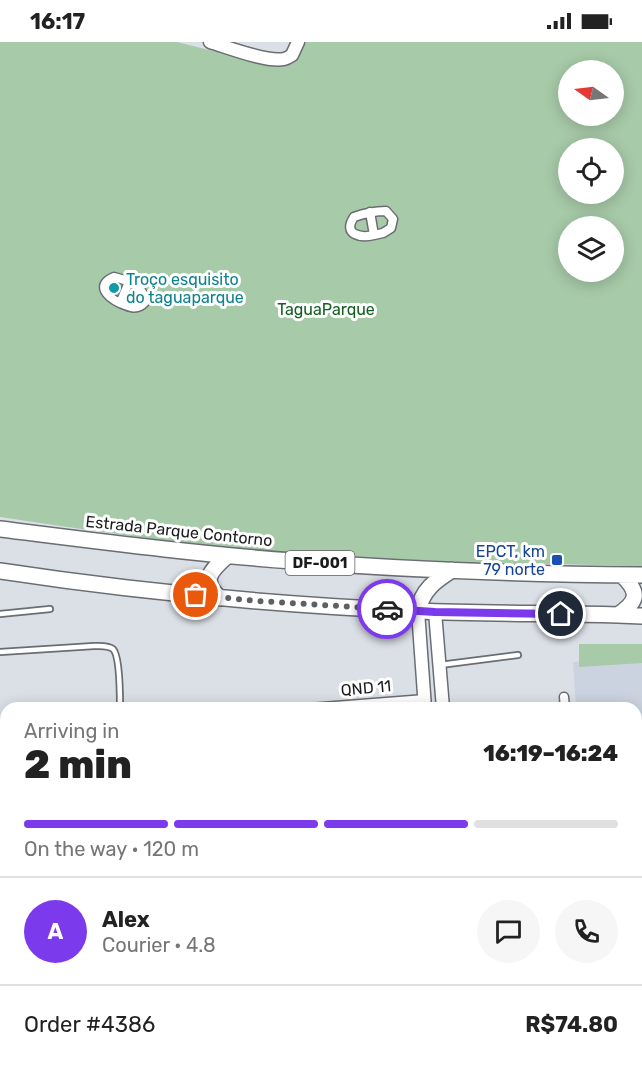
<!DOCTYPE html>
<html lang="en">
<head>
<meta charset="utf-8">
<style>
	:root { --surface:#fff; --page:#f6f6f6; --text:#222; --muted:#767676; --line:#e0e0e0; --accent:#7c3aed }
	body { margin:0; font-family:Rubik,sans-serif; background:var(--page); color:var(--text); height:100vh; display:flex; flex-direction:column; font-size:22px; white-space:nowrap }
	* { box-sizing:border-box; margin:0 }
	p { font-size:20px; color:var(--muted) }
	.icon { flex:none; width:33px; height:33px; fill:none; stroke:currentColor; stroke-width:2; stroke-linecap:round; stroke-linejoin:round }
	.map { position:relative; flex:1; overflow:hidden }
	.details { position:absolute; left:0px; top:660px; width:642px; height:372px; display:flex; flex-direction:column; background:var(--surface); border-radius:18px 18px 0 0; box-shadow:0 3px 15px #0003 }
	.details>* { flex:none }
	.needle { width:39px; rotate:284deg }
	.controls { position:absolute; left:558px; top:18px; display:grid; gap:12px }
	.controls a { display:grid; place-items:center; width:66px; height:66px; border-radius:50%; background:var(--surface); box-shadow:0 3px 15px #0003; font-size:30px }
	.pin { position:absolute; display:grid; place-items:center; width:51px; height:51px; color:#fff; margin:-26px; border:3px solid #fff; border-radius:50%; box-shadow:0 2px 6px #0007 }
	.courier { position:absolute; display:grid; place-items:center; width:60px; height:60px; margin:-30px; border:4px solid #7c3aed; border-radius:50%; background:#fff; color:#222; box-shadow:0 2px 8px #0007 }
	.overview em { font-style:normal; font-weight:800 }
	.overview div { display:flex; flex-direction:column-reverse }
	.overview { display:flex; align-items:center; justify-content:space-between; height:102px; padding:0 24px }
	h1 { font-size:39px; font-weight:800; line-height:45px }
	.bar { display:grid; grid-template-columns:repeat(4,1fr); gap:9px 6px; align-content:center; height:72px; padding:0 24px }
	.bar i { height:8px; border-radius:4px; background:var(--line) }
	.bar .active { background:var(--accent) }
	.bar p { grid-column:span 4 }
	.line { display:flex; align-items:center; gap:15px; padding:0 24px; border-top:2px solid var(--line) }
	.line div { flex:1 }
	.round { display:grid; place-items:center; flex:none; width:63px; height:63px; border-radius:32px; background:var(--page) }
	.status { display:flex; justify-content:space-between; align-items:center; height:42px; padding:0 30px; background:var(--surface); direction:ltr }
	.status svg { height:16px; fill:currentColor }
	.map>svg:first-child { display:block }
</style>
</head>
<body>
<div class="status"><b>16:17</b><svg viewBox="0 0 49 12"><path d="M0 12V9h3v3zM5 12V6h3v6zM10 12V3h3v9zM15 12V0h3v12zM26 1h20v11H26zM47 4h2v5h-2z"/></svg></div>
<div class="map">
<svg width="642" height="1032" viewBox="0 0 642 1032">
	<rect width="100%" height="100%" fill="#dbdfe6"/>
	<path fill="#cbd3e0" d="M642,615V694L636,695V666H576L573,620Z"/>
	<path fill="#a7caa8" fill-rule="evenodd" d="M0,0H177L277,25L292,22L300,11L303,0H642V524C524,521 406,520 288,511C192,504 96,489 0,475ZM568,28H614V74H568ZM568,106H614V152H568ZM568,184H614V230H568Z
		M579,602H642V621L579,625Z"/>
	<g fill="none" stroke-linecap="round" stroke-linejoin="round">
		<defs>
			<path id="lane" d="M0,572L50,567
				M0,610L94,604C100,604 108,603 113,607C120,614 120,655 120,666
				M440,623L518,613"/>
			<path id="street" d="M370,170L374,193L383,191L391,186L393,177L386,169C375,169 365,171 354,175C342,193 361,196 374,193
				M120,261C107,255 95,243 114,235C127,238 145,244 145,260C137,269 129,265 120,261L129,240
				M564,655L565,666
				M309,666L425,657
				M0,690H6
				M636,709H642
				M0,813L6,812
				M636,817L642,816
				M636,926H642
				M0,935L6,934
				M148,1026V1032
				M594,1026L595,1032
				M335,1032L416,1026"/>
			<path id="secondary" d="M210,0C227,5 268,21 284,17C288,16 289,15 292,13L298,0
				M418,569L425,666
				M435,570L443,666
				M453,1026V1032
				M472,1026V1032"/>
			<path id="highway" d="M0,487C97,499 195,512 293,519C409,528 526,532 642,533
				M0,529C138,550 278,563 417,569C484,572 551,571 618,573L642,574
				M220,556C200,539 211,528 227,514
				M418,569C422,548 435,539 452,528
				M618,573C638,559 640,551 622,533"/>
		</defs>
		<use href="#lane" stroke="#6a6d73" stroke-width="8"/>
		<use href="#street" stroke="#6a6d73" stroke-width="11"/>
		<use href="#secondary" stroke="#6a6d73" stroke-width="15"/>
		<use href="#highway" stroke="#6a6d73" stroke-width="18"/>
		<use href="#lane" stroke="#fff" stroke-width="4.5"/>
		<use href="#street" stroke="#fff" stroke-width="8"/>
		<use href="#secondary" stroke="#fff" stroke-width="12"/>
		<use href="#highway" stroke="#fff" stroke-width="15"/>
	</g>
	<g fill="none" stroke-linecap="round" stroke-linejoin="round">
		<path stroke="#5e6064" stroke-width="6" stroke-dasharray="0 10.8" d="M196,553L258,559L387,567"/>
		<path stroke="#7c3aed" stroke-width="8" d="M387,567L435,570L561,572"/>
	</g>
	<circle fill="#0f9aa8" stroke="#fff" stroke-width="2" cx="114" cy="246" r="6"/>
	<rect fill="#1a4fb4" stroke="#fff" stroke-width="2" x="551" y="512" width="12" height="12" rx="3"/>
	<g text-anchor="middle" dominant-baseline="central" stroke-width="6" stroke-linejoin="round" paint-order="stroke">
		<rect fill="#fff" stroke="#5f6062" stroke-width="1.5" x="285.5" y="509" width="69" height="24" rx="4.5"/>
		<g font-size="15" font-weight="bold" fill="#1a1c1e">
			<text x="320" y="521">DF-001</text>
		</g>
		<g font-size="16" fill="#0d838f" stroke="#fff" text-anchor="start">
			<text x="126" y="237">Troço esquisito<tspan x="126" dy="18">do taguaparque</tspan></text>
		</g>
		<g font-size="16" fill="#135e21" stroke="#fff">
			<text x="326" y="267">TaguaParque</text>
		</g>
		<g font-size="16" fill="#1a1c1e" stroke="#fff">
			<text transform="translate(179 489) rotate(6)">Estrada Parque Contorno</text>
			<text transform="translate(366 646) rotate(-5)">QND 11</text>
		</g>
		<g font-size="16" fill="#164399" stroke="#fff" text-anchor="end">
			<text x="545" y="509">EPCT, km<tspan x="545" dy="18">79 norte</tspan></text>
		</g>
	</g>
</svg>
<div class="controls">
<a><svg class="needle" viewBox="-14 -14 28 28"><path d="M0-13l5 13h-10z" fill="#e53935"/><path d="M0 13l5-13h-10z" fill="#767676"/></svg></a>
<a><svg class="icon" aria-label="locate" viewBox="0 0 24 24"><circle cx="12" cy="12" r="6"/><path d="M12 2v4M12 18v4M2 12h4M18 12h4"/></svg></a>
<a><svg class="icon" aria-label="layers" viewBox="0 0 24 24"><path d="M12 4l9 5-9 5-9-5zM3 14l9 5 9-5"/></svg></a>
</div>
<div class="pin" style="left:196px;top:553px;background:#ea580c"><svg class="icon" aria-label="bag" viewBox="0 0 24 24"><path d="M5 8h14l-1 12H6zM9 8a3 3 0 0 1 6 0"/></svg></div>
<div class="pin" style="left:561px;top:572px;background:#1f2937"><svg class="icon" aria-label="home" viewBox="0 0 24 24"><path d="M3 11l9-7 9 7M6 9v11h12V9"/></svg></div>
<div class="courier" style="left:387px;top:567px"><svg class="icon" aria-label="car" viewBox="0 0 24 24"><path d="M5 17H2v-5l4-1 3-4h7l3 4 3 1v5h-3M9 17h6M6 11h13"/><circle cx="7" cy="17" r="2"/><circle cx="17" cy="17" r="2"/></svg></div>
<section class="details">
<div class="overview"><div><h1>2 min</h1><p>Arriving in</p></div><em>16:19–16:24</em></div>
<div class="bar"><i class="active"></i><i class="active"></i><i class="active"></i><i></i><p>On the way · 120 m</p></div>
<div class="line" style="height:108px"><b class="round" style="background:var(--accent);color:#fff">A</b><div><b>Alex</b><p>Courier · 4.8</p></div><a class="round"><svg class="icon" aria-label="chat" viewBox="0 0 24 24"><path d="M4 5h16v11H9l-5 4z"/></svg></a><a class="round"><svg class="icon" aria-label="phone" viewBox="0 0 24 24"><path d="M5 4h4l2 5-3 2q2 4 5 5l2-3 5 2v4C11 20 4 13 5 4z"/></svg></a></div>
<div class="line" style="height:78px"><div>Order #4386</div><b>R$74.80</b></div>
</section>
</div>
</body>
</html>
